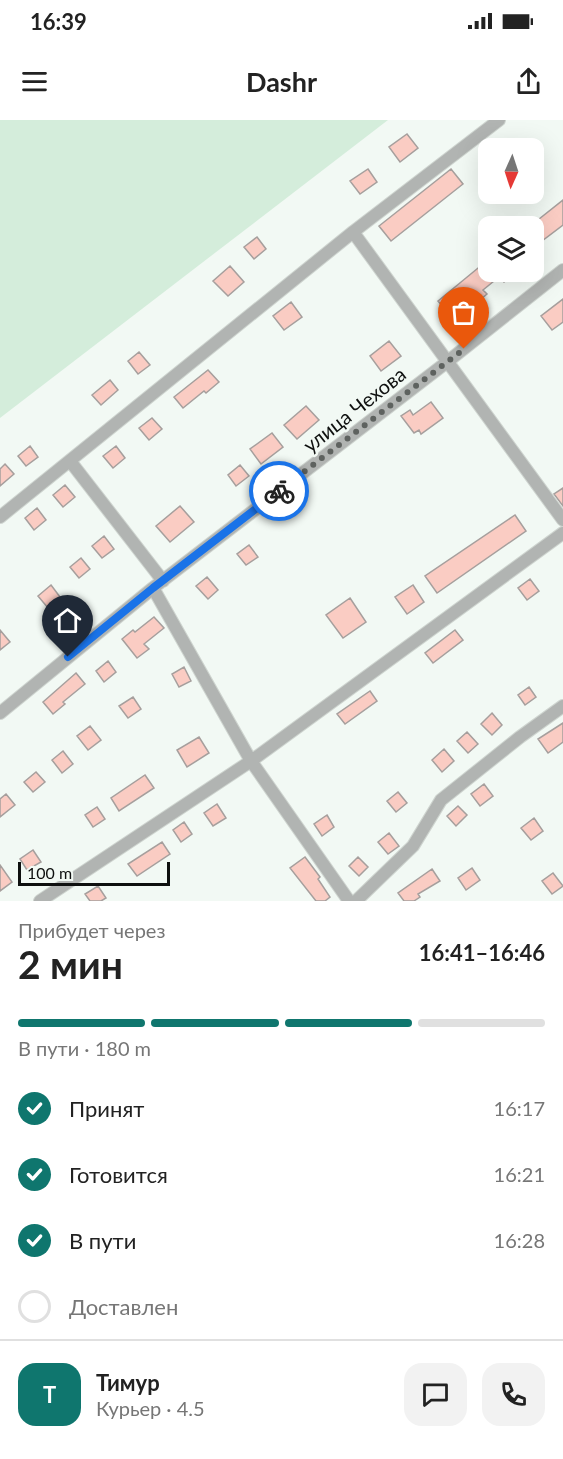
<!DOCTYPE html>
<html lang="ru">
<head>
<meta charset="utf-8">
<style>
	:root { --surface:#fff; --page:#f2f2f2; --text:#222; --muted:#767676; --line:#e0e0e0; --accent:#0f766e }
	body { margin:0; font-family:Lato,sans-serif; background:var(--page); color:var(--text); height:100vh; display:flex; flex-direction:column; font-size:22px; white-space:nowrap }
	* { box-sizing:border-box; margin:0 }
	p { font-size:20px; color:var(--muted) }
	.icon { flex:none; width:33px; height:33px; fill:none; stroke:currentColor; stroke-width:2; stroke-linecap:round; stroke-linejoin:round }
	.map { position:relative; height:781px; overflow:hidden }
	.panel { display:flex; flex-direction:column; background:var(--surface); flex:1 }
	.panel>* { flex:none }
	.needle { width:39px; rotate:183deg }
	.controls { position:absolute; left:478px; top:18px; display:grid; gap:12px }
	.controls a { display:grid; place-items:center; width:66px; height:66px; border-radius:12px; background:var(--surface); box-shadow:0 6px 24px #0002; font-size:30px }
	.scale { position:absolute; left:18px; bottom:15px; width:152px; box-sizing:border-box; padding-left:6px; border:3px solid #0e100f; border-top:0; font-size:16px; line-height:21px; white-space:nowrap; color:#0e100f; -webkit-text-stroke:4px #f2f9f4; paint-order:stroke }
	.pin { position:absolute; display:grid; place-items:center; width:51px; height:51px; color:#fff; margin:-62px -26px; border-radius:50% 50% 50% 0; rotate:-45deg; box-shadow:0 0 6px #0007 }
	.pin .icon { rotate:45deg }
	.courier { position:absolute; display:grid; place-items:center; width:60px; height:60px; margin:-30px; border:4px solid #1a73e8; border-radius:50%; background:#fff; color:#222; box-shadow:0 2px 8px #0007 }
	.overview em { font-style:normal; font-weight:700 }
	.overview div { display:flex; flex-direction:column-reverse }
	.overview { display:flex; align-items:center; justify-content:space-between; height:102px; padding:0 18px }
	h1 { font-size:39px; font-weight:700; line-height:45px }
	.bar { display:grid; grid-template-columns:repeat(4,1fr); gap:9px 6px; align-content:center; height:72px; padding:0 18px }
	.bar i { height:8px; border-radius:4px; background:var(--line) }
	.bar .current { background:var(--accent) }
	.bar p { grid-column:span 4 }
	.line { display:flex; align-items:center; gap:15px; padding:0 18px; border-top:2px solid var(--line) }
	.line div { flex:1 }
	.round { display:grid; place-items:center; flex:none; width:63px; height:63px; border-radius:18px; background:var(--page) }
	ol { padding:0 18px; list-style:none }
	li { display:flex; align-items:center; gap:18px; height:66px }
	li p { margin-inline-start:auto }
	li .icon { padding:6px; border-radius:50%; background:var(--accent); color:#fff; stroke-width:4 }
	li:last-child { color:var(--muted) }
	li i { width:33px; height:33px; border:3px solid var(--line); border-radius:50% }
	.status { display:flex; justify-content:space-between; align-items:center; height:42px; padding:0 30px; background:var(--surface); direction:ltr }
	.status svg { height:16px; fill:currentColor }
	header { display:flex; justify-content:space-between; align-items:center; height:78px; padding:0 18px; background:var(--surface); font-size:27px; font-weight:700 }
	.map>svg:first-child { display:block }
</style>
</head>
<body>
<div class="status"><b>16:39</b><svg viewBox="0 0 49 12"><path d="M0 12V9h3v3zM5 12V6h3v6zM10 12V3h3v9zM15 12V0h3v12zM26 1h20v11H26zM47 4h2v5h-2z"/></svg></div>
<header><svg class="icon" aria-label="menu" viewBox="0 0 24 24"><path d="M4 6h16M4 12h16M4 18h16"/></svg>Dashr<svg class="icon" aria-label="share" viewBox="0 0 24 24"><path d="M12 15V3M7 8l5-5 5 5M5 13v7h14v-7"/></svg></header>
<div class="map">
<svg width="563" height="781" viewBox="0 0 563 781">
	<rect width="100%" height="100%" fill="#f2f9f4"/>
	<path fill="#d4eddb" d="M0,0H388L0,298Z"/>
	<path fill="#faccc3" stroke="#a69f9d" stroke-width="1.5" d="M407,14L418,28L400,42L389,27Z
		M368,49L377,62L360,74L350,61Z
		M451,49L463,64L391,121L379,106Z
		M563,80V105L534,127V103Z
		M257,117L266,129L254,139L244,127Z
		M489,139V152H517L504,162L499,157L483,170L487,174L472,187L467,181L450,195L438,181Z
		M230,146L244,162L228,176L213,161Z
		M563,179V202L552,210L541,196Z
		M291,182L302,197L284,210L273,196Z
		M389,221L401,236L381,251L370,236Z
		M139,232L150,245L138,254L128,241Z
		M208,250L219,262L206,273L204,271L183,288L174,277Z
		M110,260L118,270L101,285L92,275Z
		M431,282L443,298L421,314L419,310L414,313L401,296L410,290L413,295Z
		M306,286L319,300L297,319L284,305Z
		M152,298L162,309L149,320L139,308Z
		M272,313L283,327L261,344L250,329Z
		M30,326L38,337L26,346L18,336Z
		M116,326L125,338L113,348L103,336Z
		M5,344L14,354L0,366V349Z
		M240,345L249,356L236,366L228,355Z
		M65,365L75,377L63,387L53,375Z
		M563,368V386L554,374Z
		M180,386L194,402L170,422L156,406Z
		M37,388L46,400L34,410L25,398Z
		M515,395L526,411L437,473L425,456Z
		M104,416L114,429L102,438L92,426Z
		M249,425L258,437L246,445L237,434Z
		M81,438L90,449L79,458L70,447Z
		M207,457L218,470L208,479L196,466Z
		M530,459L539,471L527,480L518,468Z
		M51,465L60,477L48,488L38,476Z
		M413,465L424,482L407,494L395,477Z
		M350,478L366,502L343,518L326,495Z
		M154,497L164,508L144,524L149,529L137,538L122,519L133,510L135,512Z
		M0,510L10,522L0,530Z
		M455,510L463,520L433,543L425,533Z
		M108,541L116,552L104,562L96,551Z
		M184,547L191,561L179,567L172,554Z
		M76,553L85,564L63,582L65,584L53,594L43,582Z
		M529,567L536,577L525,585L518,575Z
		M370,571L377,581L345,604L337,594Z
		M133,577L141,589L128,598L119,586Z
		M492,593L502,605L492,615L481,604Z
		M563,603V622L548,633L538,619Z
		M90,606L101,620L88,630L77,616Z
		M467,612L478,624L468,633L457,621Z
		M199,617L209,633L187,647L177,630Z
		M444,629L454,641L442,652L432,640Z
		M63,631L73,644L62,653L52,640Z
		M36,652L45,662L33,672L24,662Z
		M145,655L154,668L119,691L111,678Z
		M484,664L493,676L480,686L471,674Z
		M398,672L407,683L396,692L387,681Z
		M6,674L15,685L0,697V679Z
		M217,684L226,698L213,706L204,693Z
		M458,686L467,695L456,706L447,696Z
		M97,687L105,699L93,707L85,695Z
		M327,695L334,707L322,716L314,704Z
		M534,698L543,711L531,720L521,708Z
		M184,702L192,714L181,722L173,710Z
		M389,713L399,726L388,734L378,722Z
		M162,722L170,734L137,756L128,744Z
		M33,730L41,742L27,750L20,739Z
		M305,737L320,757L318,759L330,777L325,781H316L290,748Z
		M358,737L368,747L359,756L349,746Z
		M0,745L12,762L0,771Z
		M472,748L480,760L466,770L458,758Z
		M432,749L440,761L418,774L420,777L414,781H404L398,773Z
		M553,753L563,766L552,774L542,761Z
		M98,766L106,778L101,781H90L85,774Z"/>
	<g fill="none" stroke-linecap="round" stroke-linejoin="round">
		<defs>
			<path id="minor" d="M353,112L563,400
				M70,341L163,461
				M0,397L353,112L499,0
				M153,468L251,641L349,781
				M0,593L153,468L447,242L563,150
				M40,781L251,641L563,413
				M356,781L413,726L441,680L520,617L563,586"/>
		</defs>
		<use href="#minor" stroke="#ced4cf" stroke-width="14"/>
		<use href="#minor" stroke="#b1b4b2" stroke-width="12"/>
	</g>
	<g fill="none" stroke-linecap="round" stroke-linejoin="round">
		<path stroke="#5e625f" stroke-width="6" stroke-dasharray="0 10.8" d="M279,371L464,229"/>
		<path stroke="#1a73e8" stroke-width="8" d="M68,537L153,468L279,371"/>
	</g>
	<g text-anchor="middle" dominant-baseline="central" stroke-width="5" stroke-linejoin="round" paint-order="stroke">
		<g font-size="20" fill="#0e100f" stroke="#f2f9f4">
			<text transform="translate(354 289) rotate(-38)">улица Чехова</text>
		</g>
	</g>
</svg>
<div class="controls">
<a><svg class="needle" viewBox="-14 -14 28 28"><path d="M0-13l5 13h-10z" fill="#e53935"/><path d="M0 13l5-13h-10z" fill="#767676"/></svg></a>
<a><svg class="icon" aria-label="layers" viewBox="0 0 24 24"><path d="M12 4l9 5-9 5-9-5zM3 14l9 5 9-5"/></svg></a>
</div>
<div class="scale">100 m</div>
<div class="pin" style="left:464px;top:229px;background:#ea580c"><svg class="icon" aria-label="bag" viewBox="0 0 24 24"><path d="M5 8h14l-1 12H6zM9 8a3 3 0 0 1 6 0"/></svg></div>
<div class="pin" style="left:68px;top:537px;background:#1f2937"><svg class="icon" aria-label="home" viewBox="0 0 24 24"><path d="M3 11l9-7 9 7M6 9v11h12V9"/></svg></div>
<div class="courier" style="left:279px;top:371px"><svg class="icon" aria-label="bike" viewBox="0 0 24 24"><circle cx="6" cy="16" r="4"/><circle cx="18" cy="16" r="4"/><path d="M6 16l4-8h5l3 8M10 8l3 8H6M13 5h3"/></svg></div>
</div>
<section class="panel">
<div class="overview"><div><h1>2 мин</h1><p>Прибудет через</p></div><em>16:41–16:46</em></div>
<div class="bar"><i class="current"></i><i class="current"></i><i class="current"></i><i></i><p>В пути · 180 m</p></div>
<ol>
<li><svg class="icon" aria-label="check" viewBox="0 0 24 24"><path d="M5 12l5 5 9-10"/></svg>Принят<p>16:17</p></li>
<li><svg class="icon" aria-label="check" viewBox="0 0 24 24"><path d="M5 12l5 5 9-10"/></svg>Готовится<p>16:21</p></li>
<li><svg class="icon" aria-label="check" viewBox="0 0 24 24"><path d="M5 12l5 5 9-10"/></svg>В пути<p>16:28</p></li>
<li><i></i>Доставлен</li>
</ol>
<div class="line" style="height:108px"><b class="round" style="background:var(--accent);color:#fff">Т</b><div><b>Тимур</b><p>Курьер · 4.5</p></div><a class="round"><svg class="icon" aria-label="chat" viewBox="0 0 24 24"><path d="M4 5h16v11H9l-5 4z"/></svg></a><a class="round"><svg class="icon" aria-label="phone" viewBox="0 0 24 24"><path d="M5 4h4l2 5-3 2q2 4 5 5l2-3 5 2v4C11 20 4 13 5 4z"/></svg></a></div>
</section>
</body>
</html>
